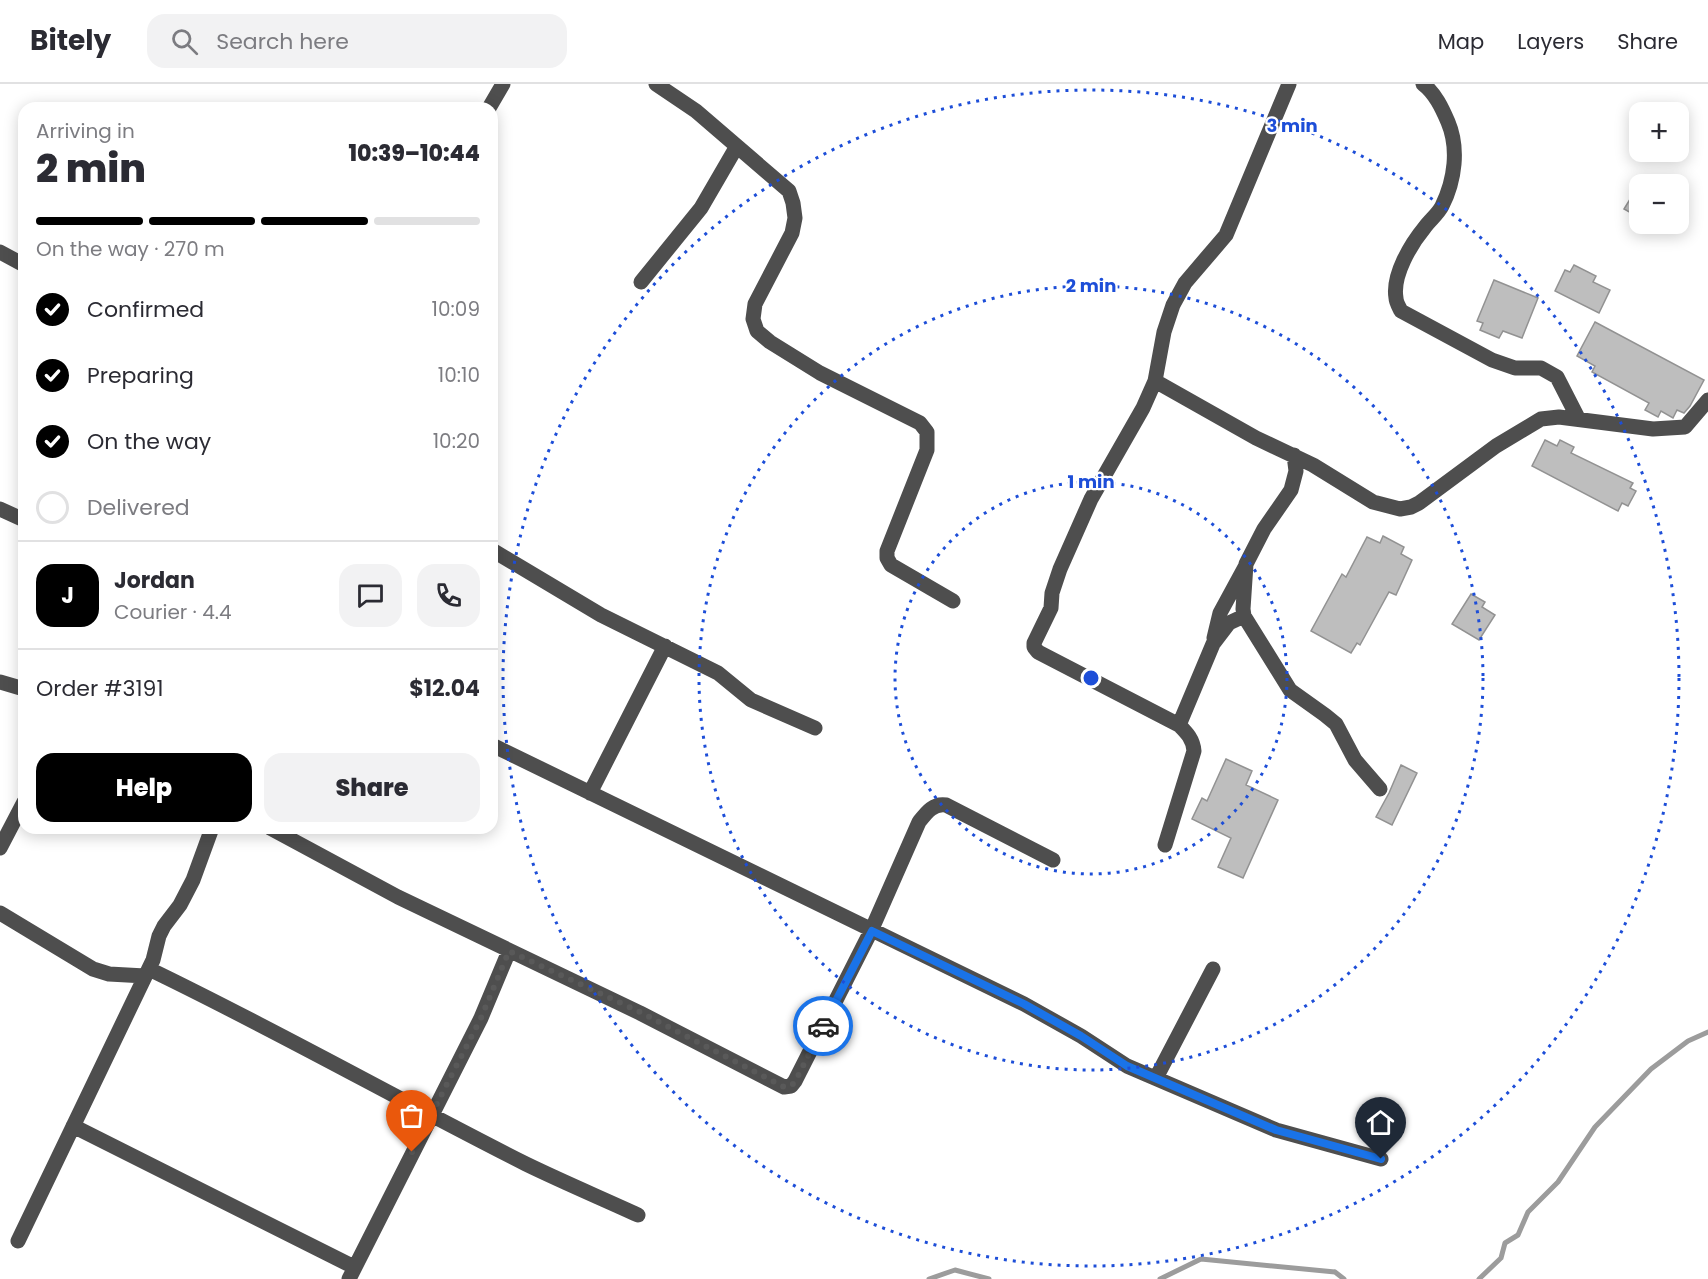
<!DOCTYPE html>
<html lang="en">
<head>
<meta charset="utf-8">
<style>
	:root { --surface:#fff; --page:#f2f2f3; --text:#2b2b33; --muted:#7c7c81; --line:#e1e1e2; --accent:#000 }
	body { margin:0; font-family:Poppins,sans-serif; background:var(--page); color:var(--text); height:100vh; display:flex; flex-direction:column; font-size:22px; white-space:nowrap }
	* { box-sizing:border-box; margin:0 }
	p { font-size:20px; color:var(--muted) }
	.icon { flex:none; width:33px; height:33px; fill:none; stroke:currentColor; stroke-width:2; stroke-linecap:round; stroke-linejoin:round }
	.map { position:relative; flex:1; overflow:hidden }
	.details { position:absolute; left:18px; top:18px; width:480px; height:732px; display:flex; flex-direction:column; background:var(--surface); border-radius:18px; box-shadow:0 3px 15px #0003 }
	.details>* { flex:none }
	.tools { position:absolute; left:1629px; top:18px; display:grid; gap:12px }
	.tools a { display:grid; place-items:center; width:60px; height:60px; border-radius:12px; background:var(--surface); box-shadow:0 3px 15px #0003; font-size:30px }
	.pin { position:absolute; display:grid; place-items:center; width:51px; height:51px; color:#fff; margin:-62px -26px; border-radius:50% 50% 50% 0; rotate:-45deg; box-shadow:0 0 6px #0007 }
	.pin .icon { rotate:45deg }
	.courier { position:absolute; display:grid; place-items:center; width:60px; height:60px; margin:-30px; border:4px solid #1a73e8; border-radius:50%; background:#fff; color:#222; box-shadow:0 2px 8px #0007 }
	.summary em { font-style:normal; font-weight:800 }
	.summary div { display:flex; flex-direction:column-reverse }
	.summary { display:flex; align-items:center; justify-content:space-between; height:102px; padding:0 18px }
	h1 { font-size:39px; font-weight:800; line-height:45px }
	.bar { display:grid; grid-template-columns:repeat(4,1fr); gap:9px 6px; align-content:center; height:72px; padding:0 18px }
	.bar i { height:8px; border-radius:4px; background:var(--line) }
	.bar .selected { background:var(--accent) }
	.bar p { grid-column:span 4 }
	.line { display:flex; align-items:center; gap:15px; padding:0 18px; border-top:2px solid var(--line) }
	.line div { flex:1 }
	.round { display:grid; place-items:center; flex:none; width:63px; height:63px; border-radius:18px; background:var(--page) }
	ol { padding:0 18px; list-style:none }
	li { display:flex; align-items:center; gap:18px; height:66px }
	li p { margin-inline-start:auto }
	li .icon { padding:6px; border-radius:50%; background:var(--accent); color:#fff; stroke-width:4 }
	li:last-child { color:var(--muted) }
	li i { width:33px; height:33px; border:3px solid var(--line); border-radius:50% }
	.cta { display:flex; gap:12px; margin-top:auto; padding:12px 18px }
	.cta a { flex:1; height:69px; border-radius:18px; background:var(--accent); color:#fff; font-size:24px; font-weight:800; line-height:69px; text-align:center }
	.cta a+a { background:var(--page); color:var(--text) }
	header { display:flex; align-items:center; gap:36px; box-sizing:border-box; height:84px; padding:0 30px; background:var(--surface); border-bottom:2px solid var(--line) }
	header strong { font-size:28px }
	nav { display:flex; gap:33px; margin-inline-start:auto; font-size:21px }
	.search { width:420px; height:54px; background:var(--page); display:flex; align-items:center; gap:15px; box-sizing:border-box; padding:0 21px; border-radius:18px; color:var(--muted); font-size:22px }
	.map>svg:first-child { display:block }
</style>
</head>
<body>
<header>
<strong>Bitely</strong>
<div class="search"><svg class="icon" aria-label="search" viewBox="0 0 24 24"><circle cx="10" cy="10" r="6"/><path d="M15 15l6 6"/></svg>Search here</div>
<nav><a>Map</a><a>Layers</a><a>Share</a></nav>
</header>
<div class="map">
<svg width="1708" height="1195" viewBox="0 0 1708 1195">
	<rect width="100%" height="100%" fill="#fff"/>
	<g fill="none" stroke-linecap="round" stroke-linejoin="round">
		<path stroke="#9c9c9c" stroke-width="5" d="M929,1195L955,1186L989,1195
			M1160,1195L1201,1175L1335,1188
			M1344,1195L1335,1188L1344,1195
			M1479,1195L1501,1174L1505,1159L1518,1151L1528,1128L1558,1098L1595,1043L1651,985L1688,957L1708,948"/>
	</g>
	<path fill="#bebebe" stroke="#929292" stroke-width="1.5" d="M1640,99V134L1624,125Z
		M1574,181L1596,192L1593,198L1610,206L1599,229L1555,207L1565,186L1570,188Z
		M1494,196L1538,214L1522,254L1503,247L1499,254L1480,246L1483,239L1477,237Z
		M1595,238L1704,296L1690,322L1684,329L1677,326L1673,334L1661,327L1658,333L1645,326L1649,319L1592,288L1595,282L1577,272Z
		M1545,356L1557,362L1560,356L1574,363L1571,369L1633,399L1630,404L1636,407L1628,422L1622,419L1618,427L1532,382Z
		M1383,452L1404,463L1401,470L1412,476L1396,511L1389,508L1360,561L1357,559L1351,569L1311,547L1342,490L1346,493L1367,453L1380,459Z
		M1471,510L1485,518L1482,523L1495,531L1479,556L1452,540Z
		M1226,675L1252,687L1246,701L1278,716L1243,794L1218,783L1231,754L1192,735L1202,714L1207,717Z
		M1401,681L1417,689L1392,741L1376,733L1389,709Z"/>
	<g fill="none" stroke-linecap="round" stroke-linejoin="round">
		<path stroke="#4e4e4e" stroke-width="15" d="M656,0L696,27L789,107L793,119L795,134L792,149L755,220L753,235L757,247L770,258L820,289L920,339L927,348V366L887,467V474L891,481L953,517
			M1423,0C1435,9 1442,24 1448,38C1459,64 1455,96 1442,122C1438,130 1430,136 1425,143C1411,160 1392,191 1396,214C1396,218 1399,223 1401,227L1492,276L1515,284H1541L1557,293L1578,334
			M489,24L503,0
			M0,168L24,181
			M641,198L701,124L737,62
			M1155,297L1256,354L1313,381L1373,418L1400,425L1411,423L1419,419L1496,362L1541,335L1559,333L1653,345L1685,343L1708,316
			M1294,371L1296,387L1291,406L1264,445L1246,480L1243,525L1244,532L1290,606L1325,631L1336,640L1355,676L1380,705
			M0,425L24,436
			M492,466L601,531L718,589L751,616L815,644
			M1214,554L1220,529L1245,483
			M0,598L24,605
			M1179,641L1038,568L1034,563V559L1051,524L1052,509L1060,485L1091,415L1143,324L1155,297L1164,248L1173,221L1185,199L1226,151L1289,0
			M492,661L1024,920L1081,952L1127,982L1276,1046L1381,1075
			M590,709L665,562
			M270,744L398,813L640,929L784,1003L791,1002L795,997L871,847L919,738C926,729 933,719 946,721L1053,776
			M1165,761L1194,667C1193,655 1187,649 1179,641L1213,560L1229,539L1244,532
			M0,764L24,718
			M0,829L93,885L109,890L145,892
			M149,885C276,946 399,1016 526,1080C563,1098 601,1114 638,1131
			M1156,994L1213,885
			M73,1042L354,1183
			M18,1157L153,876L159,852L164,842L180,821L193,796L212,744
			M349,1195L481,934L509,867"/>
	</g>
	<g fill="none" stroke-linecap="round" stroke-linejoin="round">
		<path stroke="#595959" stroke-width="6" stroke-dasharray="0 10.8" d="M412,1068L481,934L509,867L640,928L784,1003L791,1002L795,998L823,942"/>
		<path stroke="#1a73e8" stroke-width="8" d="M823,942L872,847L1024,920L1081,952L1127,982L1276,1046L1381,1075"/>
	</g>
	<g fill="none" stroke="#1d4ed8" stroke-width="3" stroke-dasharray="3 6">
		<circle cx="1091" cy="594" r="196"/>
		<circle cx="1091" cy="594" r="392"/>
		<circle cx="1091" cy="594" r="588"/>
	</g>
	<circle cx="1091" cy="594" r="9" fill="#1d4ed8" stroke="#fff" stroke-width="3"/>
	<g font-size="18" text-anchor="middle" font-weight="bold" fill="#1d4ed8" stroke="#fff" stroke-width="4.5" stroke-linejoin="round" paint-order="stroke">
		<text x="1292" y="48">3 min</text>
		<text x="1091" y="208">2 min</text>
		<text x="1091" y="404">1 min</text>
	</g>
</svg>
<div class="tools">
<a>+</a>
<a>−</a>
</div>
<div class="pin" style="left:412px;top:1068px;background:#ea580c"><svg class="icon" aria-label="bag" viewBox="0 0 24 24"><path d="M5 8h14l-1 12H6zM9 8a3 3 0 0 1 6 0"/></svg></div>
<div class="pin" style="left:1381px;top:1075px;background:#1f2937"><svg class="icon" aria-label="home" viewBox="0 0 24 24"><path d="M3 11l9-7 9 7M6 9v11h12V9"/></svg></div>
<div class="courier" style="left:823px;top:942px"><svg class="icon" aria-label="car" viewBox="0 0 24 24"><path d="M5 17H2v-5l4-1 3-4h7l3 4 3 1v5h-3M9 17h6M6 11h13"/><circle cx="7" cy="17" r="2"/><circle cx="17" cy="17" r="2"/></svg></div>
<section class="details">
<div class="summary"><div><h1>2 min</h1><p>Arriving in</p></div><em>10:39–10:44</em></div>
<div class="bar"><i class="selected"></i><i class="selected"></i><i class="selected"></i><i></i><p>On the way · 270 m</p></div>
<ol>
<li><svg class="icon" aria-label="check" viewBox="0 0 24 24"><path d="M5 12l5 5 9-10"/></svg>Confirmed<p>10:09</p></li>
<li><svg class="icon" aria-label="check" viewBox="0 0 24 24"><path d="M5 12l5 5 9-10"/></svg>Preparing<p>10:10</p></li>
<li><svg class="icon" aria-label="check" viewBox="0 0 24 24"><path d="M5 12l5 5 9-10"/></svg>On the way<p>10:20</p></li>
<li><i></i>Delivered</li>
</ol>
<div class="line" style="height:108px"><b class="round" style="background:var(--accent);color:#fff">J</b><div><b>Jordan</b><p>Courier · 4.4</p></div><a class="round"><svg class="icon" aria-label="chat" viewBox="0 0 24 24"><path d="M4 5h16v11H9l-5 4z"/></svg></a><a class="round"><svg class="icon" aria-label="phone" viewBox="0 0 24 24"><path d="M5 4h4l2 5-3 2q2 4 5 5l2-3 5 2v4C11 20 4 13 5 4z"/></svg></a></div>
<div class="line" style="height:78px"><div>Order #3191</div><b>$12.04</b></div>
<div class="cta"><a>Help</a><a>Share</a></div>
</section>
</div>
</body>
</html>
